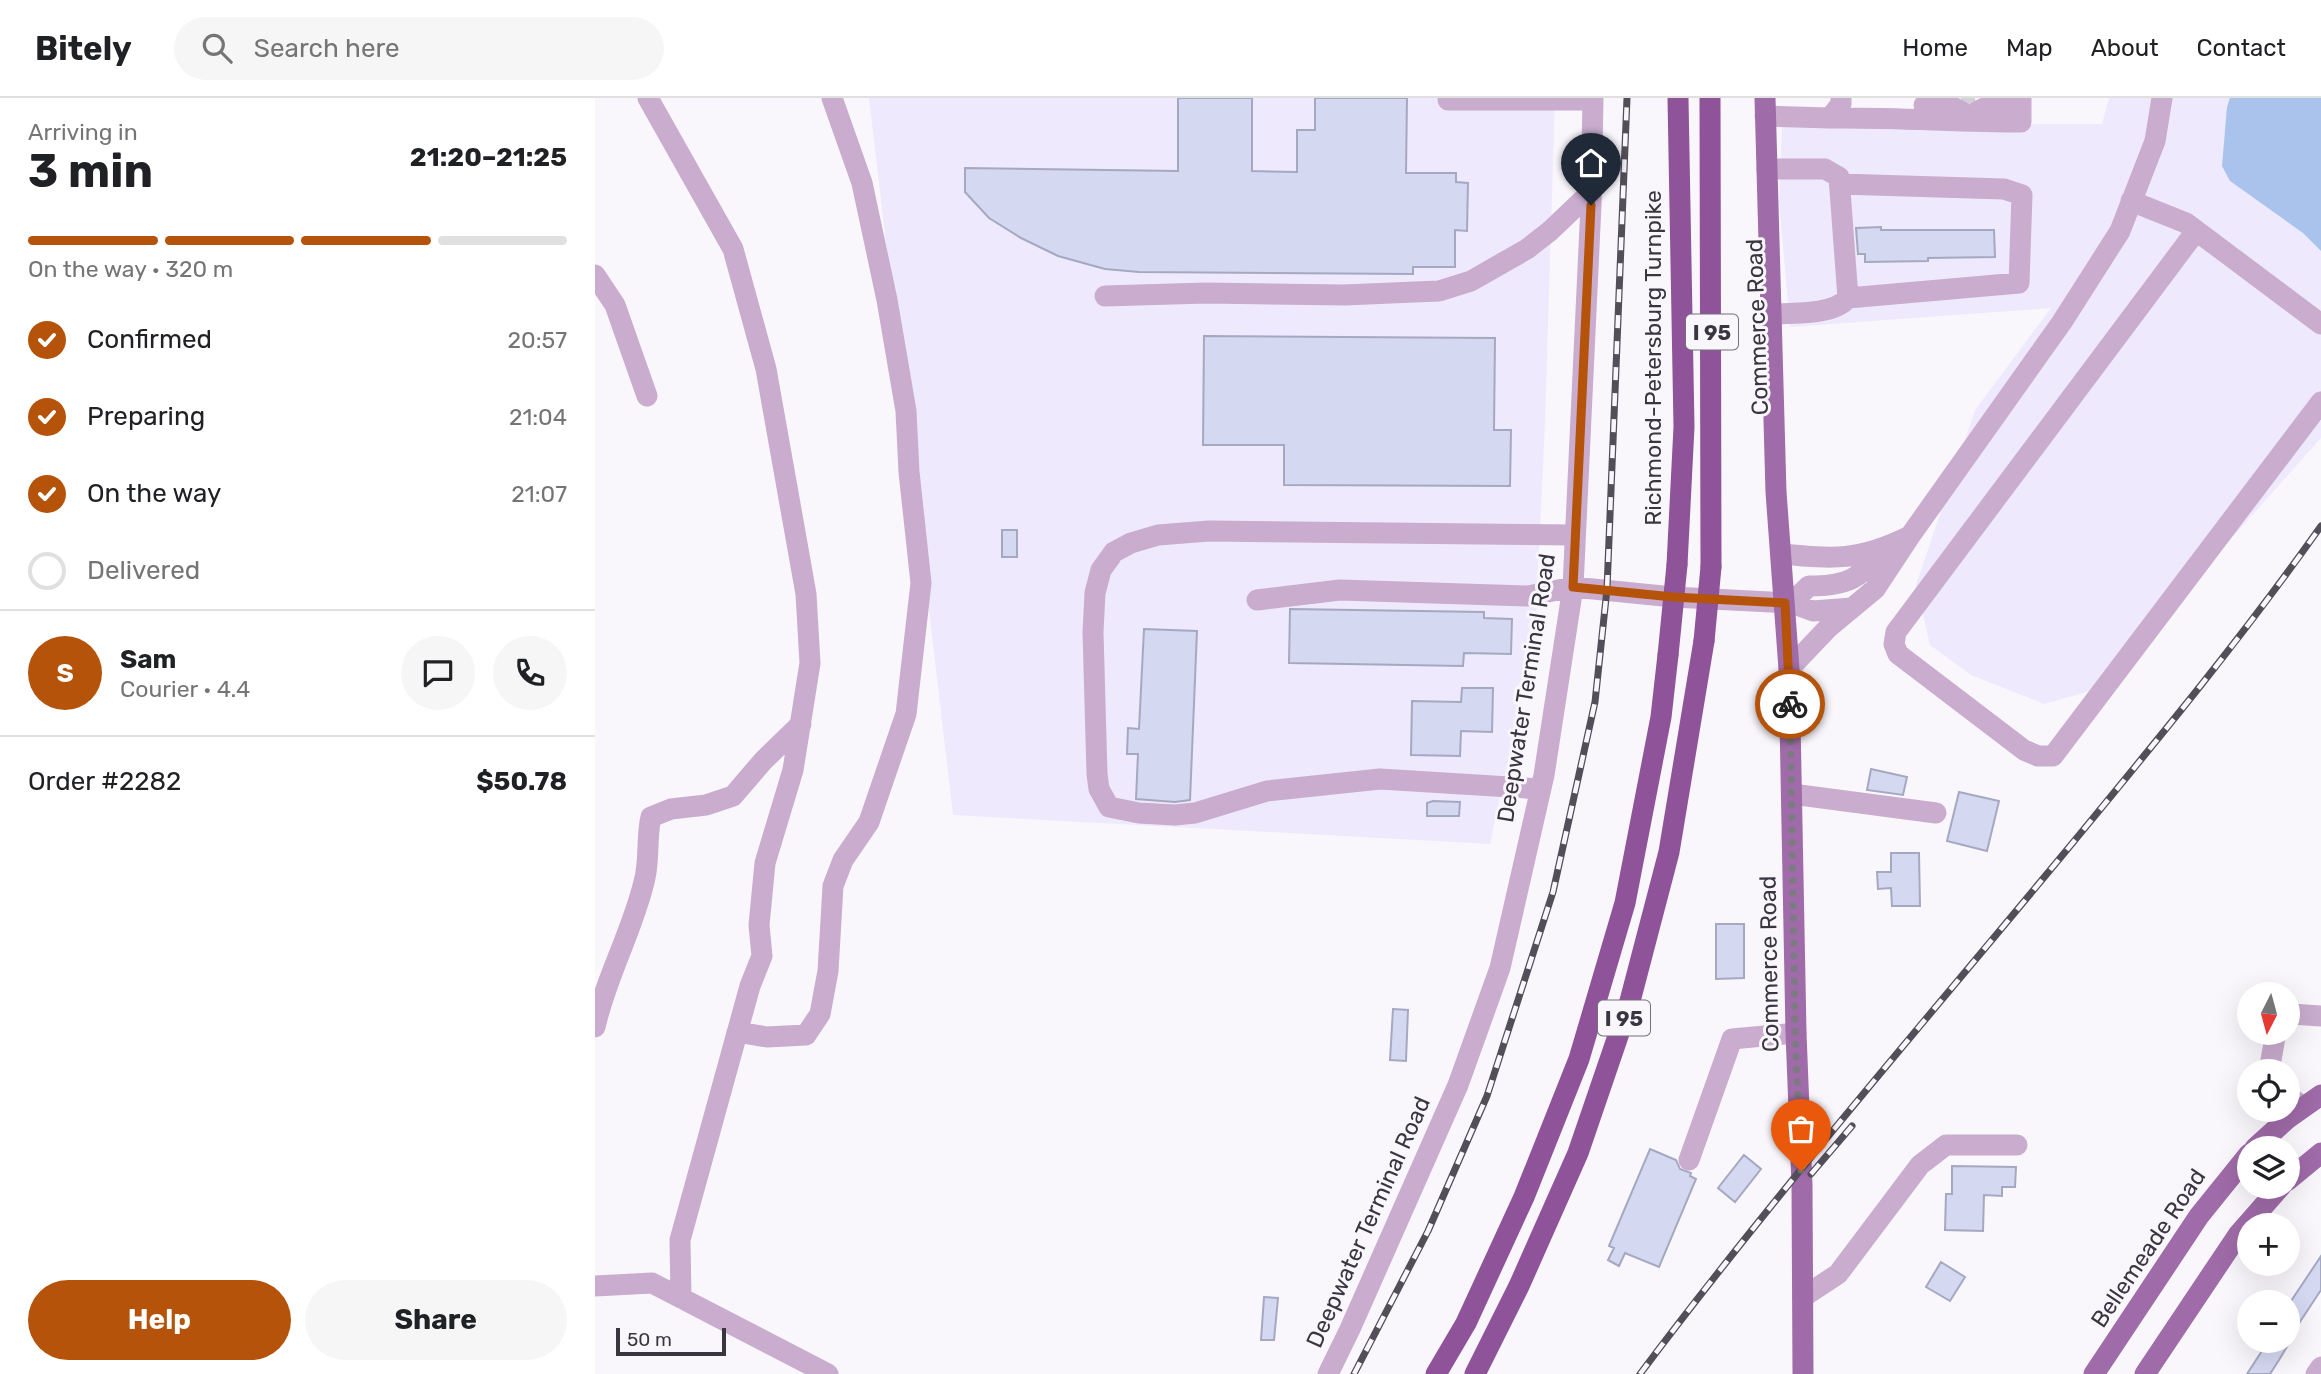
<!DOCTYPE html>
<html lang="en">
<head>
<meta charset="utf-8">
<style>
	:root { --surface:#fff; --page:#f6f6f6; --text:#202124; --muted:#757577; --line:#e0e0e0; --accent:#b45309 }
	body { margin:0; font-family:Rubik,sans-serif; background:var(--page); color:var(--text); height:100vh; display:flex; flex-direction:column; font-size:26px; white-space:nowrap }
	* { box-sizing:border-box; margin:0 }
	p { font-size:23px; color:var(--muted) }
	.icon { flex:none; width:38px; height:38px; fill:none; stroke:currentColor; stroke-width:2; stroke-linecap:round; stroke-linejoin:round }
	.map { position:relative; flex:1; overflow:hidden }
	.side { display:flex; flex-direction:column; background:var(--surface); width:595px }
	.side>* { flex:none }
	.needle { width:46px; rotate:186deg }
	.buttons { position:absolute; left:1642px; top:884px; display:grid; gap:14px }
	.buttons a { display:grid; place-items:center; width:63px; height:63px; border-radius:50%; background:var(--surface); box-shadow:0 7px 28px #0002; font-size:35px }
	.scale { position:absolute; left:21px; bottom:18px; width:110px; box-sizing:border-box; padding-left:7px; border:4px solid #393640; border-top:0; font-size:19px; line-height:24px; white-space:nowrap; color:#393640; -webkit-text-stroke:5px #f9f7fc; paint-order:stroke }
	.pin { position:absolute; display:grid; place-items:center; width:60px; height:60px; color:#fff; margin:-72px -30px; border-radius:50% 50% 50% 0; rotate:-45deg; box-shadow:0 0 7px #0007 }
	.pin .icon { rotate:45deg }
	.courier { position:absolute; display:grid; place-items:center; width:70px; height:70px; margin:-35px; border:5px solid #b45309; border-radius:50%; background:#fff; color:#222; box-shadow:0 2px 9px #0007 }
	.overview em { font-style:normal; font-weight:700 }
	.overview div { display:flex; flex-direction:column-reverse }
	.overview { display:flex; align-items:center; justify-content:space-between; height:119px; padding:0 28px }
	h1 { font-size:46px; font-weight:700; line-height:52px }
	.bar { display:grid; grid-template-columns:repeat(4,1fr); gap:10px 7px; align-content:center; height:84px; padding:0 28px }
	.bar i { height:9px; border-radius:5px; background:var(--line) }
	.bar .selected { background:var(--accent) }
	.bar p { grid-column:span 4 }
	.line { display:flex; align-items:center; gap:18px; padding:0 28px; border-top:2px solid var(--line) }
	.line div { flex:1 }
	.round { display:grid; place-items:center; flex:none; width:74px; height:74px; border-radius:37px; background:var(--page) }
	ol { padding:0 28px; list-style:none }
	li { display:flex; align-items:center; gap:21px; height:77px }
	li p { margin-inline-start:auto }
	li .icon { padding:7px; border-radius:50%; background:var(--accent); color:#fff; stroke-width:4 }
	li:last-child { color:var(--muted) }
	li i { width:38px; height:38px; border:4px solid var(--line); border-radius:50% }
	.action { display:flex; gap:14px; margin-top:auto; padding:14px 28px }
	.action a { flex:1; height:80px; border-radius:42px; background:var(--accent); color:#fff; font-size:28px; font-weight:700; line-height:80px; text-align:center }
	.action a+a { background:var(--page); color:var(--text) }
	header { display:flex; align-items:center; gap:42px; box-sizing:border-box; height:98px; padding:0 35px; background:var(--surface); border-bottom:2px solid var(--line) }
	header strong { font-size:33px }
	nav { display:flex; gap:38px; margin-inline-start:auto; font-size:24px }
	.search { width:490px; height:63px; background:var(--page); display:flex; align-items:center; gap:18px; box-sizing:border-box; padding:0 24px; border-radius:38px; color:var(--muted); font-size:26px }
	main { display:flex; flex:1; min-height:0 }
	.map>svg:first-child { display:block }
</style>
</head>
<body>
<header>
<strong>Bitely</strong>
<div class="search"><svg class="icon" aria-label="search" viewBox="0 0 24 24"><circle cx="10" cy="10" r="6"/><path d="M15 15l6 6"/></svg>Search here</div>
<nav><a>Home</a><a>Map</a><a>About</a><a>Contact</a></nav>
</header>
<main>
<section class="side">
<div class="overview"><div><h1>3 min</h1><p>Arriving in</p></div><em>21:20–21:25</em></div>
<div class="bar"><i class="selected"></i><i class="selected"></i><i class="selected"></i><i></i><p>On the way · 320 m</p></div>
<ol>
<li><svg class="icon" aria-label="check" viewBox="0 0 24 24"><path d="M5 12l5 5 9-10"/></svg>Confirmed<p>20:57</p></li>
<li><svg class="icon" aria-label="check" viewBox="0 0 24 24"><path d="M5 12l5 5 9-10"/></svg>Preparing<p>21:04</p></li>
<li><svg class="icon" aria-label="check" viewBox="0 0 24 24"><path d="M5 12l5 5 9-10"/></svg>On the way<p>21:07</p></li>
<li><i></i>Delivered</li>
</ol>
<div class="line" style="height:126px"><b class="round" style="background:var(--accent);color:#fff">S</b><div><b>Sam</b><p>Courier · 4.4</p></div><a class="round"><svg class="icon" aria-label="chat" viewBox="0 0 24 24"><path d="M4 5h16v11H9l-5 4z"/></svg></a><a class="round"><svg class="icon" aria-label="phone" viewBox="0 0 24 24"><path d="M5 4h4l2 5-3 2q2 4 5 5l2-3 5 2v4C11 20 4 13 5 4z"/></svg></a></div>
<div class="line" style="height:91px"><div>Order #2282</div><b>$50.78</b></div>
<div class="action"><a>Help</a><a>Share</a></div>
</section>
<div class="map">
<svg width="1726" height="1276" viewBox="0 0 1726 1276">
	<rect width="100%" height="100%" fill="#f9f7fc"/>
	<path fill="#efe9fd" d="M274,0H960L950,325L940,538L895,746L358,717Z
		M1514,0H1726V340L1502,591L1449,606L1376,577L1335,547L1321,487L1380,312L1456,210L1195,229L1184,103L1187,27L1507,26Z"/>
	<path fill="#a9c3ed" d="M1635,0H1726V153L1708,135L1635,83L1627,68L1632,9Z"/>
	<path fill="#d4d8f1" stroke="#a5a8c1" stroke-width="2" d="M583,0H657V73L702,74V32H720V0H812L811,75H861V84L873,85L872,133L860,132V169H818V176L544,174L510,171L463,158L426,140L394,120L370,94V70L583,73Z
		M1286,129V132H1399L1400,159L1333,160V163L1270,164V156H1263L1261,130Z
		M609,238L900,240L899,332H916L915,388L689,387V347H608Z
		M407,432H422V459H407Z
		M695,511L889,514V520L917,521L916,556L869,555L868,568L694,565Z
		M549,531L602,533L595,702L580,704L541,701L543,656H532L533,630L544,631Z
		M867,590H898L897,634L866,633L865,658L816,657L817,603L866,604Z
		M1276,671L1312,679L1308,697L1272,692Z
		M1364,694L1404,703L1392,753L1352,743Z
		M838,703L865,704L864,718H832V705Z
		M1296,755H1324L1325,808H1297L1296,790L1283,791L1282,774H1296Z
		M1121,826H1149V880L1121,881Z
		M798,911L813,912L811,963L795,962Z
		M1055,1051L1081,1062L1085,1071L1096,1075L1095,1078L1101,1081L1064,1169L1030,1155L1024,1168L1013,1162L1019,1150L1014,1148Z
		M1149,1057L1166,1071L1140,1104L1123,1090Z
		M1357,1068L1421,1069L1420,1089H1407V1098L1389,1097L1388,1133L1350,1132L1351,1096H1357Z
		M1726,1158V1192L1693,1242H1696L1684,1262L1675,1276H1652L1674,1242H1692V1209Z
		M1346,1164L1370,1179L1355,1203L1331,1189Z
		M669,1199L683,1200L679,1242H666Z"/>
	<g fill="none" stroke-linecap="round" stroke-linejoin="round">
		<path stroke="#d3d0d6" stroke-width="21" stroke-dasharray="21 10" stroke-linecap="butt" d="M1366,1L1380,0"/>
		<path stroke="#c9acce" stroke-width="21" d="M53,0L138,151L171,271L211,496L215,565L198,672L170,765L164,827L167,858L155,888L85,1142L86,1200
			M853,2H997
			M1329,7H1354L1367,14
			M1383,13L1402,4L1426,3
			M1170,18L1235,20L1246,6V0
			M1235,20C1299,19 1362,24 1426,24V0
			M1172,71H1230L1244,79L1253,200C1239,217 1199,215 1177,216
			M1245,86L1409,91L1427,97L1424,185L1253,200
			M1536,103L1591,125L1726,226
			M1601,133L1301,534L1299,546L1303,556L1429,652L1443,658H1458L1726,304
			M0,177L20,207L52,298
			M510,198L611,195L749,197L844,193L876,183L932,151L955,133L996,94
			M1187,456C1240,461 1263,463 1313,439
			M662,502L745,492L933,498L978,489L1078,499L1196,505L1218,513L1257,510
			M1196,505L1214,488C1257,488 1264,479 1292,450
			M1194,571L1233,530L1280,491L1315,438L1467,224L1525,133L1560,43L1567,0
			M946,691L785,681L672,693L600,715L580,717L544,715L514,709L504,691L502,676L498,534L500,495L506,472L519,454L536,445L563,437L614,433L980,437
			M1197,696L1341,715
			M1692,920L1696,916L1726,918
			M0,929C11,879 37,834 49,784C55,763 51,740 56,719L76,711L111,707L138,698L168,663L206,626
			M142,934L172,939L211,937L225,916L233,873L238,788L248,762L274,724L311,616L326,485L314,374L311,313L292,202L267,85L237,0
			M1674,973L1681,934
			M1692,997L1708,1009
			M1094,1062L1137,941L1201,935
			M0,1188L57,1185L233,1276
			M1208,1199L1243,1176L1325,1067L1351,1047H1422
			M733,1276L755,1231L863,987L905,870L949,677L978,489L996,107L998,0
			M1721,1276L1726,1269"/>
		<path stroke="#9f6ba8" stroke-width="21" d="M1170,0L1181,394L1194,571L1201,935L1207,1087L1208,1276
			M1660,1050L1692,1021L1726,997
			M1692,1083L1726,1055
			M1499,1276L1604,1118L1654,1056
			M1550,1276L1643,1137L1686,1088"/>
		<path stroke="#8f539a" stroke-width="21" d="M1115,0L1116,469
			M1082,467L1089,329L1083,0
			M841,1276L871,1225L929,1099L984,961L1030,805L1066,619L1073,557
			M880,1276L924,1188L983,1055L1035,903L1074,754L1109,543"/>
		<defs>
			<path id="rail" d="M1216,1076L1257,1028
				M759,1276L833,1133L892,998L958,794L1000,604L1012,491L1032,0
				M1045,1276C1183,1092 1334,919 1480,742C1564,640 1649,537 1726,428"/>
		</defs>
		<use href="#rail" stroke="#524f59" stroke-width="7"/>
		<use href="#rail" stroke="#f9f7fc" stroke-width="4.5" stroke-dasharray="13" stroke-linecap="butt"/>
		<path stroke="#8f539a" stroke-width="21" d="M1109,543L1116,469
			M1073,557L1082,467"/>
	</g>
	<g fill="none" stroke-linecap="round" stroke-linejoin="round">
		<path stroke="#7c7a82" stroke-width="7" stroke-dasharray="0 12.6" d="M1195,606L1200,935L1206,1073"/>
		<path stroke="#b45309" stroke-width="9" d="M996,107L978,489L1078,499L1190,505L1195,606"/>
	</g>
	<g text-anchor="middle" dominant-baseline="central" stroke-width="6" stroke-linejoin="round" paint-order="stroke">
		<g fill="#f9f7fc" stroke="#737078" stroke-width="2">
			<rect x="1091" y="216.5" width="52" height="35" rx="5"/>
			<rect x="1003" y="902.5" width="52" height="35" rx="5"/>
		</g>
		<g font-size="21" font-weight="bold" fill="#393640">
			<text x="1117" y="234">I 95</text>
			<text x="1029" y="920">I 95</text>
		</g>
		<g font-size="23" fill="#393640" stroke="#f9f7fc">
			<text transform="translate(1162 229) rotate(-92)">Commerce Road</text>
			<text transform="translate(1058 260) rotate(-90)">Richmond-Petersburg Turnpike</text>
			<text transform="translate(931 590) rotate(-81)">Deepwater Terminal Road</text>
			<text transform="translate(1174 866) rotate(-91)">Commerce Road</text>
			<text transform="translate(773 1124) rotate(-66)">Deepwater Terminal Road</text>
			<text transform="translate(1553 1150) rotate(-56)">Bellemeade Road</text>
		</g>
	</g>
</svg>
<div class="buttons">
<a><svg class="needle" viewBox="-14 -14 28 28"><path d="M0-13l5 13h-10z" fill="#e53935"/><path d="M0 13l5-13h-10z" fill="#757577"/></svg></a>
<a><svg class="icon" aria-label="locate" viewBox="0 0 24 24"><circle cx="12" cy="12" r="6"/><path d="M12 2v4M12 18v4M2 12h4M18 12h4"/></svg></a>
<a><svg class="icon" aria-label="layers" viewBox="0 0 24 24"><path d="M12 4l9 5-9 5-9-5zM3 14l9 5 9-5"/></svg></a>
<a>+</a>
<a>−</a>
</div>
<div class="scale">50 m</div>
<div class="pin" style="left:1206px;top:1073px;background:#ea580c"><svg class="icon" aria-label="bag" viewBox="0 0 24 24"><path d="M5 8h14l-1 12H6zM9 8a3 3 0 0 1 6 0"/></svg></div>
<div class="pin" style="left:996px;top:107px;background:#1f2937"><svg class="icon" aria-label="home" viewBox="0 0 24 24"><path d="M3 11l9-7 9 7M6 9v11h12V9"/></svg></div>
<div class="courier" style="left:1195px;top:606px"><svg class="icon" aria-label="bike" viewBox="0 0 24 24"><circle cx="6" cy="16" r="4"/><circle cx="18" cy="16" r="4"/><path d="M6 16l4-8h5l3 8M10 8l3 8H6M13 5h3"/></svg></div>
</div>
</main>
</body>
</html>
